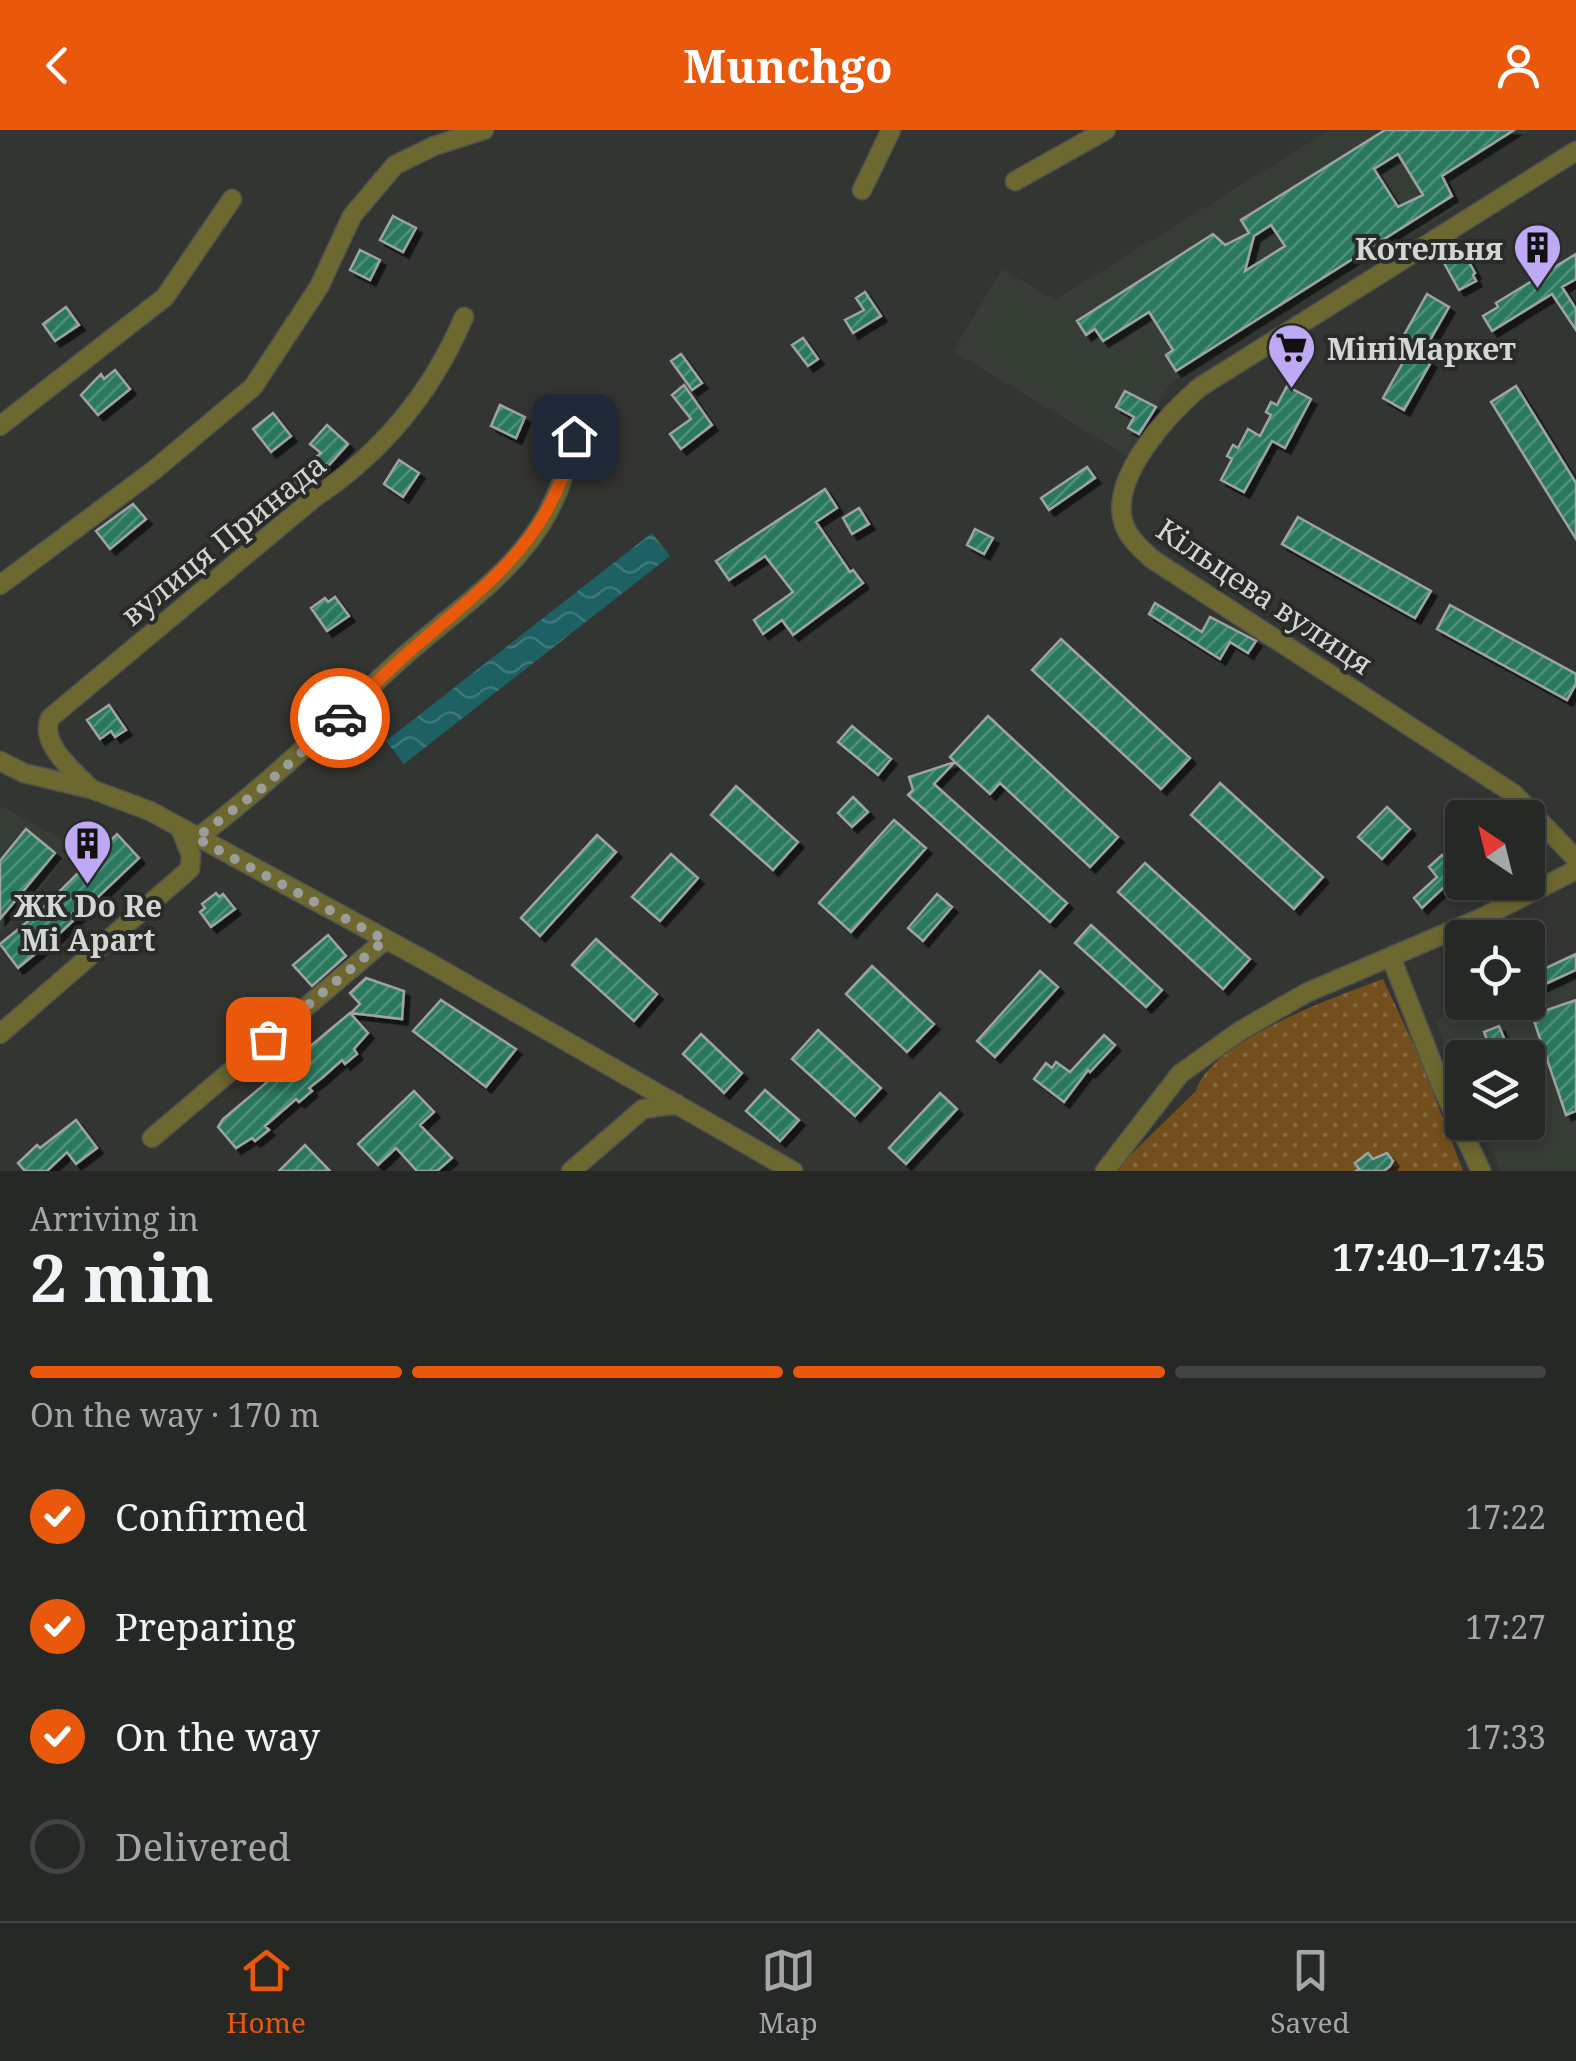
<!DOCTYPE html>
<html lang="en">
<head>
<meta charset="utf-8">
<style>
	:root { --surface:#262826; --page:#323432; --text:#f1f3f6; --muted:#a4a6a7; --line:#424443; --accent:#ea580c }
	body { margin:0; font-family:"Noto Serif",serif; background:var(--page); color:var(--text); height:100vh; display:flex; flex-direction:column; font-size:38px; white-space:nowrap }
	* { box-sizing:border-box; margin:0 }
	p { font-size:32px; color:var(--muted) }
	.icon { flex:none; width:55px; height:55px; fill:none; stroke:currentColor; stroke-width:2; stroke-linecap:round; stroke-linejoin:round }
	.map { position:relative; height:1041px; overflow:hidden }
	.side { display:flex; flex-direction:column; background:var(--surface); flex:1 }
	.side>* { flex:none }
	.needle { width:65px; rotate:325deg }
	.buttons { position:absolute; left:1445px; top:670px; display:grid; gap:20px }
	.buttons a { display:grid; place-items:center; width:100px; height:100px; border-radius:10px; background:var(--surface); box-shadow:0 5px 15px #0003,0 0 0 2px var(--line); font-size:50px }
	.pin { position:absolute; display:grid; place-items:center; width:85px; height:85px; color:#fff; margin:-42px; border-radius:20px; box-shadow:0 5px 15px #0006 }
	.courier { position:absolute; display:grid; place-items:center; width:100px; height:100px; margin:-50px; border:8px solid #ea580c; border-radius:50%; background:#fff; color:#222; box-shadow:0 2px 12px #0007 }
	.headline em { font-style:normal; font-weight:700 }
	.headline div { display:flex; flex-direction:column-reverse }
	.headline { display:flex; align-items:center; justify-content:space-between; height:170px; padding:0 30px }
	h1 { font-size:65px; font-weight:700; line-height:75px }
	.bar { display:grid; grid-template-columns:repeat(4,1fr); gap:15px 10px; align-content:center; height:120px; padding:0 30px }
	.bar i { height:12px; border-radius:8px; background:var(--line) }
	.bar .on { background:var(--accent) }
	.bar p { grid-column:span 4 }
	ol { padding:0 30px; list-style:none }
	li { display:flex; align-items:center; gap:30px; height:110px }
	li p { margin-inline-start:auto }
	li .icon { padding:10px; border-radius:50%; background:var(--accent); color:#fff; stroke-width:4 }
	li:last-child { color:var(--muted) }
	li i { width:55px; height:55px; border:5px solid var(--line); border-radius:50% }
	header { display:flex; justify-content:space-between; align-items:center; height:130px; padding:0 30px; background:var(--accent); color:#fff; font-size:45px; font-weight:700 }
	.tab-bar { display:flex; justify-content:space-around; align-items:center; height:140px; border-top:2px solid var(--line); background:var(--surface); font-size:28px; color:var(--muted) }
	.tab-bar a { display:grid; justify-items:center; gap:5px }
	.tab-bar .on { color:var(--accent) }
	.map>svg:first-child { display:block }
</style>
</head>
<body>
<header><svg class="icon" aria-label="back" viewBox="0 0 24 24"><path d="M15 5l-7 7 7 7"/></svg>Munchgo<svg class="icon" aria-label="person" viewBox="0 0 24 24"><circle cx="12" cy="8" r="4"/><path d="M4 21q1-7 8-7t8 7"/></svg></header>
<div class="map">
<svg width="1576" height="1041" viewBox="0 0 1576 1041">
	<defs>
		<pattern id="grass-dots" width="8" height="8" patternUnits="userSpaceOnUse" patternTransform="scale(2.5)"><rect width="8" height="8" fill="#734f1d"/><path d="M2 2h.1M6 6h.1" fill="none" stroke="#86683d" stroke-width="1.8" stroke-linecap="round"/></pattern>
		<pattern id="water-waves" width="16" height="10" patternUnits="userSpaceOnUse" patternTransform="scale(2.5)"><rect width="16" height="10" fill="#1d6165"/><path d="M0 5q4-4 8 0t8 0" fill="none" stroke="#3d777a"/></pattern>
		<pattern id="building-hatch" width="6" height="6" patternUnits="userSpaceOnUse" patternTransform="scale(2.5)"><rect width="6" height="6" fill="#29795f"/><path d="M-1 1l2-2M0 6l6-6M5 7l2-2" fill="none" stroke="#51917c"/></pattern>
		<filter id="shadow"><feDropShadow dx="5.5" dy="5.5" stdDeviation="0" flood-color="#0009"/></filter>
	</defs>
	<rect width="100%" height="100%" fill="#333532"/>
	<path fill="#363d34" d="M1330,0H1530L1446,52L1460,75L1170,254L1127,326L953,221L1002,139L1055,170Z
		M0,676L74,716L13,794L0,802Z
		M1576,829V1041H1501L1480,993L1528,992V928H1462V953L1435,890L1477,873L1528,872V850Z"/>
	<path fill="url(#grass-dots)" d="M1383,849L1420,928L1463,1041H1114L1196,961C1210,911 1337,866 1383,849Z"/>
	<path fill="url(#water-waves)" d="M652,403L670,426L404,634L386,611Z"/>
	<path fill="url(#building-hatch)" stroke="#9fa4a2" stroke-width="2.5" fill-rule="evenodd" filter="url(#shadow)" d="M1385,0H1514L1442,46L1452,66L1176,241L1166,225L1173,220L1149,182L1103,211L1095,199L1086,205L1077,191L1213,104L1225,115L1249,103L1241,90ZM1398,24L1423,65L1398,77L1374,39ZM1271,95L1285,116L1245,141L1254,106Z
		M393,86L416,98L403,122L380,110Z
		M1457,110L1475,143L1473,145L1476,151L1459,160L1438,122Z
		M360,120L380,130L370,150L350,140Z
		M1576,124V149L1562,157L1576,179V200L1552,164L1492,201L1483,186L1498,177L1496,173Z
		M865,162L881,186L853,203L845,190L864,180L856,168Z
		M1427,164L1449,177L1421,226L1431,232L1404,280L1383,268L1410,220L1399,214Z
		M66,177L79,195L55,211L43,194Z
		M803,208L818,229L808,236L792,215Z
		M681,224L702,253L692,260L671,231Z
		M115,240L130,259L98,285L81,265L101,244L104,249Z
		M684,255L712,295L681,319L670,304L691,289L672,265Z
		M1287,256L1311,269L1285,318L1272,311L1244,362L1221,350L1232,329L1227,326L1233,315L1238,318L1248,299L1260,306L1271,285L1266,282L1271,272L1277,275Z
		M1516,256L1576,353V409L1491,272Z
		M1125,261L1156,277L1139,304L1128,298L1134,287L1116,277Z
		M500,275L525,287L516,308L491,296Z
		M273,283L291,306L271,322L253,299Z
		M327,295L348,314L322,343L324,345L302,361L291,348L321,323L310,314Z
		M399,330L419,343L403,367L384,354Z
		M1087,337L1095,348L1049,380L1041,368Z
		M825,359L837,378L816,392L850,442L853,440L863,453L793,505L782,490L763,504L754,490L793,462L765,426L729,450L716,431Z
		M133,374L146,389L110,419L96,401Z
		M859,378L869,394L852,404L843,388Z
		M1298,387L1431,461L1415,488L1282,414Z
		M975,399L993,408L984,424L967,415Z
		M335,467L349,486L327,501L311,478L325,468L328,472Z
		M1155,473L1202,502L1210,487L1256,511L1248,523L1230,512L1220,529L1149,484Z
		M1450,475L1576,544V554L1567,570L1437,499Z
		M1061,509L1190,628L1161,659L1032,540Z
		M109,575L126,600L115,607L111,601L100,609L87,590Z
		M988,586L1118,707L1090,737L1000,653L990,664L955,632L934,654L1067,773L1050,792L908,665L913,660L909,647L955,632L950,627Z
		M852,596L891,629L878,645L838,612Z
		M1220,653L1323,747L1294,779L1191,685Z
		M736,656L798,712L773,740L711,685Z
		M853,667L868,682L852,697L838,683Z
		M1387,677L1410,699L1382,729L1358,707Z
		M894,690L926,718L851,802L819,773Z
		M26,699L55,723L0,789V731Z
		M117,704L139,728L57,806L18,838L0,814L37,784Z
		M597,705L616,722L540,806L521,788Z
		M671,724L698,748L660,791L632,767Z
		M1442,725L1459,743L1422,778L1414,768L1437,747L1429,737Z
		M1145,733L1250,829L1223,859L1118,762Z
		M216,763L219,767L223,764L235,779L211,797L200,782L205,778L202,774Z
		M937,764L952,777L923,811L908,798Z
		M1091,795L1162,860L1146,877L1075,813Z
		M328,805L346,826L312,856L293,835Z
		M596,809L657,864L634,891L572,835Z
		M1576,824V840L1541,856L1535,843Z
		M872,836L934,894L907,922L846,864Z
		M1040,841L1058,857L995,927L977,911Z
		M366,848L404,861L402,889L351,883L360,874L350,863Z
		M441,870L516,919L486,957L413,901Z
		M1576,870V981L1566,985L1532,885Z
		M350,883L368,903L354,919L357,924L345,934L342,930L323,947L309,958L312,961L299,972L296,969L265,996L269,1000L255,1011L252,1008L236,1018L218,997L223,989Z
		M1499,896L1512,928H1494L1484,902Z
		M818,900L881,958L855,986L792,929Z
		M701,904L742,943L724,963L683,924Z
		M1104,905L1115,915L1090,942L1088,940L1064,972L1034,949L1046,933L1052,938L1056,932L1070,942Z
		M765,960L799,990L780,1011L746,981Z
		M414,961L434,982L420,995L452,1028L437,1041H417L396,1018L378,1035L358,1014Z
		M940,963L957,979L906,1034L889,1018Z
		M76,990L97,1018L76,1034L67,1022L47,1041H25L18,1033L37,1015L40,1018Z
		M305,1015L330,1041H279Z
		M1368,1023L1373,1029L1387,1023L1393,1031L1390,1036L1384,1041H1356L1359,1039L1355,1033Z"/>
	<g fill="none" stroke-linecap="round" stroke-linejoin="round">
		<defs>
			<path id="minor" d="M1576,21L1200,257C1169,283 1111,346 1123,391C1127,407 1140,418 1152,429L1514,664L1576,729
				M1015,51L1106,0
				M862,60L891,0
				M0,296L165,167L232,69
				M0,455L153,341L253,257L319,157L352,86L395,35L434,16L484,0
				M0,631L24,643L91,659L150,681L426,831L793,1041
				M91,659C74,641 39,614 50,588L314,368C382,323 432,262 464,187
				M196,709C272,651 332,592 402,528C444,490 496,456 530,410C553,380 567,343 574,306
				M1391,827L1440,953L1481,1041
				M0,904L190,739L191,725L180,698
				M152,1008L385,810
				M571,1041L643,979L677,974
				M1105,1041L1180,944L1240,901L1306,863L1479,789L1576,740"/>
		</defs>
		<use href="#minor" stroke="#50524f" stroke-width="21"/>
		<use href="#minor" stroke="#6d6830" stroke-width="18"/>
	</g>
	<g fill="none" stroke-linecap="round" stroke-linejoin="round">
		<path stroke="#9c9e9b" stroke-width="10" stroke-dasharray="0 18" d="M268,909L385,810L196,708L261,659L340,588"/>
		<path stroke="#ea580c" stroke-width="12" d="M340,588C365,563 390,538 417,515C489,453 555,405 574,306"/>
	</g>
	<defs>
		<symbol id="building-pin" viewBox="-11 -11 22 30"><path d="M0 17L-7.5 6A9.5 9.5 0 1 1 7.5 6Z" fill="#bea9f5" stroke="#292b28"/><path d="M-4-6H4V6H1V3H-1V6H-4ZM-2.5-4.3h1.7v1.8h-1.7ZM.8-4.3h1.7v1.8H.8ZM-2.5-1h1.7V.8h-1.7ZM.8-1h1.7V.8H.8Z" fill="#111"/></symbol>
		<symbol id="supermarket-pin" viewBox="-11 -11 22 30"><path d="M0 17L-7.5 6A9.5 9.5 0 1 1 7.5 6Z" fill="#bea9f5" stroke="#292b28"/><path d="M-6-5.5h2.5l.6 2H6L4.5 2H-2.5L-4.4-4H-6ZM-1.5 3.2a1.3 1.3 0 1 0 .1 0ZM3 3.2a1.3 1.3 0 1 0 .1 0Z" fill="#111"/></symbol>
	</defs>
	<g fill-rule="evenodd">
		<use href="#building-pin" x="1510" y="90" width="55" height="75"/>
		<use href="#supermarket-pin" x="1264" y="190" width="55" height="75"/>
		<use href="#building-pin" x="60" y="686" width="55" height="75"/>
	</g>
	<g text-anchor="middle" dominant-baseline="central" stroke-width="8" stroke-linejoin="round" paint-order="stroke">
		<g font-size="30" font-weight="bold" fill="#d4d6d4" stroke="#292b28" text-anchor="end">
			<text x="1503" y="118">Котельня</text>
			<text x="1327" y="218" text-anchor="start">МініМаркет</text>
			<text x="88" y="775" text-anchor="middle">ЖК Do Re<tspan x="88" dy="34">Mi Apart</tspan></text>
		</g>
		<g font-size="30" fill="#d4d6d4" stroke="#292b28">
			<text transform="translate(223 409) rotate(-39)">вулиця Принада</text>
			<text transform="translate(1265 466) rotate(34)">Кільцева вулиця</text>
		</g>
	</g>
</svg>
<div class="buttons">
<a><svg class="needle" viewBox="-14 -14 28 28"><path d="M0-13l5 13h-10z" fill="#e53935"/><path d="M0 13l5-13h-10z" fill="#a4a6a7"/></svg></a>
<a><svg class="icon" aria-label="locate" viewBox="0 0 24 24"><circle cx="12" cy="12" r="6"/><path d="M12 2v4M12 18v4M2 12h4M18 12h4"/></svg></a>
<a><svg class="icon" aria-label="layers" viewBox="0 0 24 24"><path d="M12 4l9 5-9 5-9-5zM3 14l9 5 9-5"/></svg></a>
</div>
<div class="pin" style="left:268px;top:909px;background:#ea580c"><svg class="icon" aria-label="bag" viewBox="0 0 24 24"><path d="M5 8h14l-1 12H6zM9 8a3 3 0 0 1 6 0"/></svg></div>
<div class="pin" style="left:574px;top:306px;background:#1f2937"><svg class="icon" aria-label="home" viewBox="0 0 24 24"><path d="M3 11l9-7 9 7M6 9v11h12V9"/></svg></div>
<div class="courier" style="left:340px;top:588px"><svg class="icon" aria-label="car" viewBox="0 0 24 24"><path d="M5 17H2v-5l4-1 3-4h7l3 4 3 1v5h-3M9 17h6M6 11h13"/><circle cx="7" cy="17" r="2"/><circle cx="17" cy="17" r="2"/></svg></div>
</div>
<section class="side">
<div class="headline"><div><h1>2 min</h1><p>Arriving in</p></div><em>17:40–17:45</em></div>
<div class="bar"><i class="on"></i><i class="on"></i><i class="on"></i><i></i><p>On the way · 170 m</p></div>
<ol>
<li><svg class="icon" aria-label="check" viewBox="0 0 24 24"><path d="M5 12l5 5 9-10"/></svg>Confirmed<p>17:22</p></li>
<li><svg class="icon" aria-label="check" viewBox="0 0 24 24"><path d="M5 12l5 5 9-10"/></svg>Preparing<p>17:27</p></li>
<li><svg class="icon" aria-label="check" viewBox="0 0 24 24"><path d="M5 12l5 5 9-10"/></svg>On the way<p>17:33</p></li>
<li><i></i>Delivered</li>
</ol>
</section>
<nav class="tab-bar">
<a class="on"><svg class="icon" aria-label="home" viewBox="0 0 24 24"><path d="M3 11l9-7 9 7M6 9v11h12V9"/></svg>Home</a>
<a><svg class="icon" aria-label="map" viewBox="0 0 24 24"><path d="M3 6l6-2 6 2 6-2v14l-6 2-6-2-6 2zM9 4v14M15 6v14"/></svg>Map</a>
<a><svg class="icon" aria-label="saved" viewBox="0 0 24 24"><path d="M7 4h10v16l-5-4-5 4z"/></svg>Saved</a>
</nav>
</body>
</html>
